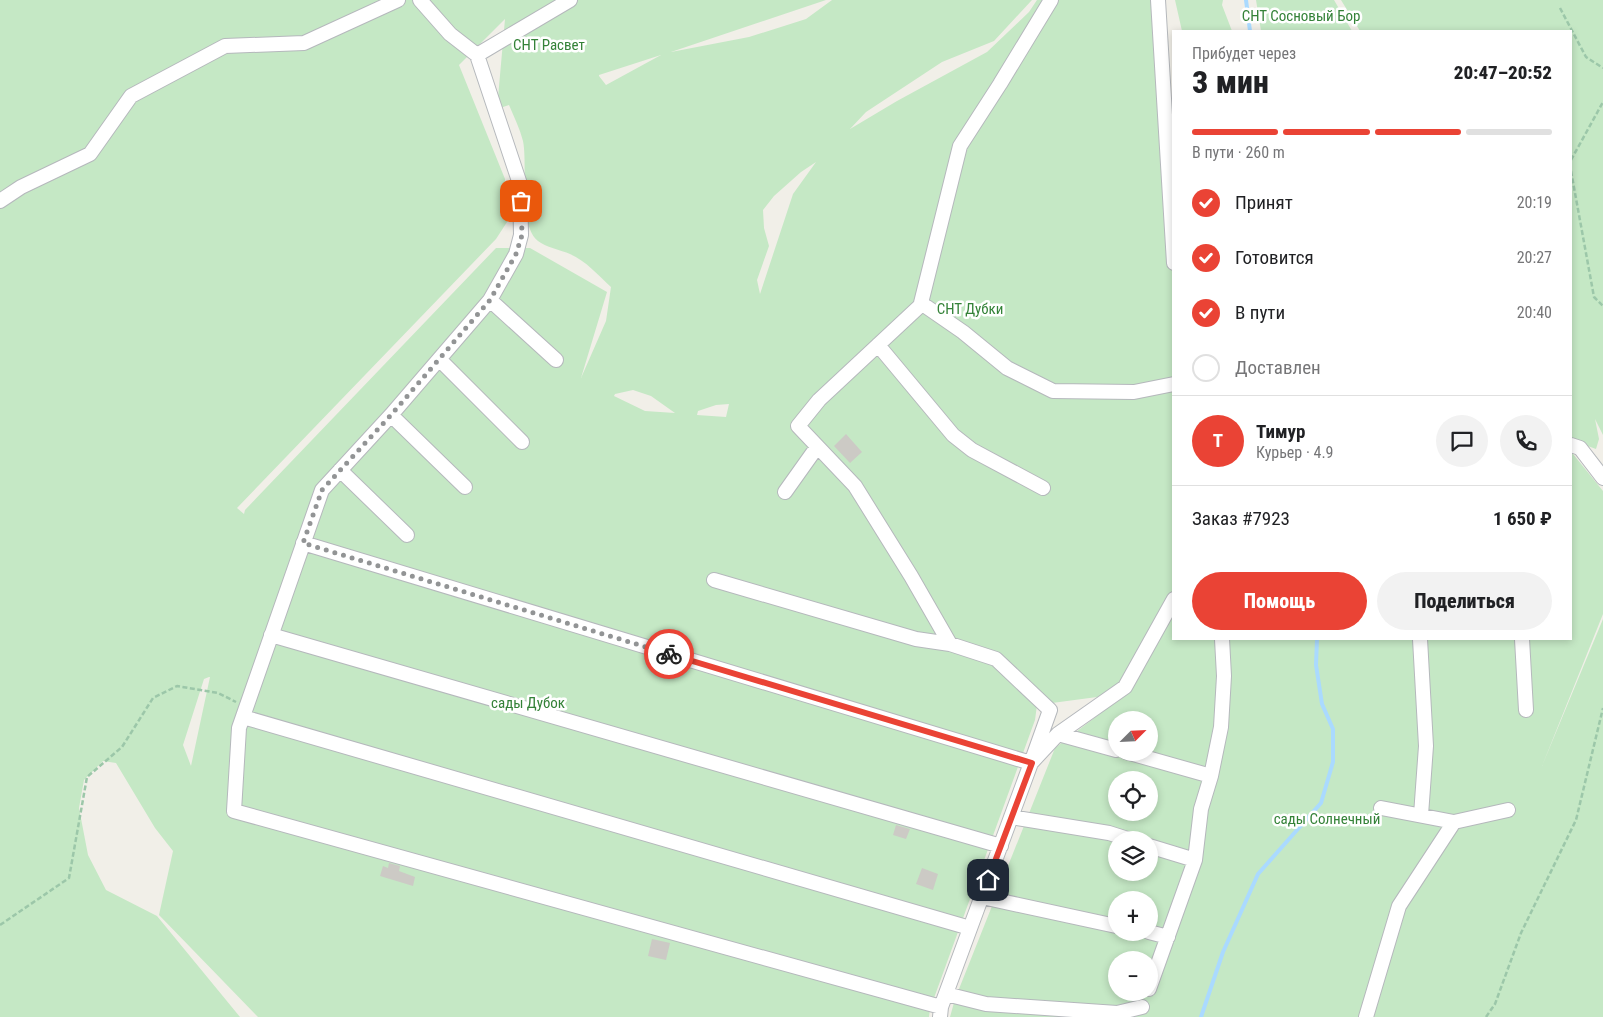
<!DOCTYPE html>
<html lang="ru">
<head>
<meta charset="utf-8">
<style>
	:root { --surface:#fff; --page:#f2f2f2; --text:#202124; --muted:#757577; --line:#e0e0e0; --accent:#ea4335 }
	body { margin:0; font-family:"Roboto Condensed",sans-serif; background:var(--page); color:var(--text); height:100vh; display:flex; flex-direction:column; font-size:19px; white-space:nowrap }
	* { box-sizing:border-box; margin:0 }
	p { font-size:16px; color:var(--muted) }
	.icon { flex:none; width:28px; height:28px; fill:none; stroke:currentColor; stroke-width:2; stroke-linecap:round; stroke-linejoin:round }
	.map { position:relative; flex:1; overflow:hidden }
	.sheet { position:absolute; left:1172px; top:30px; width:400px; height:610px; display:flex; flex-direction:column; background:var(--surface); border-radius:0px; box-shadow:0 2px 8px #0003 }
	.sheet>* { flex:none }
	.needle { width:32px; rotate:66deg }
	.controls { position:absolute; left:1108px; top:711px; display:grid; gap:10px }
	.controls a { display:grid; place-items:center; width:50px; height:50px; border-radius:50%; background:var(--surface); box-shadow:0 2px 8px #0003; font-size:25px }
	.pin { position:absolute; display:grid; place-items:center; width:42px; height:42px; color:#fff; margin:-21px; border-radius:10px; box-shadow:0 2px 8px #0006 }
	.courier { position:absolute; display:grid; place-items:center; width:50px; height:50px; margin:-25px; border:4px solid #ea4335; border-radius:50%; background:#fff; color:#222; box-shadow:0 1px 6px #0007 }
	.head em { font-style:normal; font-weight:800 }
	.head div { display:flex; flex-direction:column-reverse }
	.head { display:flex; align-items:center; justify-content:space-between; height:85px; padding:0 20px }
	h1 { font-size:32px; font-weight:800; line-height:38px }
	.bar { display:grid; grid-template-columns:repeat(4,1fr); gap:8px 5px; align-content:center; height:60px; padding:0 20px }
	.bar i { height:6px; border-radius:4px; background:var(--line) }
	.bar .selected { background:var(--accent) }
	.bar p { grid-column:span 4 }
	.line { display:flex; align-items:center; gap:12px; padding:0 20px; border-top:1px solid var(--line) }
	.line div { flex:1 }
	.round { display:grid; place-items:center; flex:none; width:52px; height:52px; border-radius:26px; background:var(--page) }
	ol { padding:0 20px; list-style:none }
	li { display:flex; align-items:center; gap:15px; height:55px }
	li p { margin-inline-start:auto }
	li .icon { padding:5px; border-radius:50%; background:var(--accent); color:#fff; stroke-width:4 }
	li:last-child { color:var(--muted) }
	li i { width:28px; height:28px; border:2px solid var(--line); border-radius:50% }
	.button { display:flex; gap:10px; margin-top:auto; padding:10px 20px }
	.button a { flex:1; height:58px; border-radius:30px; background:var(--accent); color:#fff; font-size:20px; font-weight:800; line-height:58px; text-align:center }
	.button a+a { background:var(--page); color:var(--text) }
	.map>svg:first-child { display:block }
</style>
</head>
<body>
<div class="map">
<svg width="1603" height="1017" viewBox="0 0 1603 1017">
	<rect width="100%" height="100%" fill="#f1efe8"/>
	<path fill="#c5e8c5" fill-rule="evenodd" d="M0,0H826L671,52L749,37L806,19L832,0H1032L994,41L942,62L866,112L850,129L897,101L987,52L1029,12L1037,0H1151L1167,256L1174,260V639H1571V454H1573L1603,491V614L1542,766L1603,619V1017H950L955,999L1055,748L1127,693L1037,705L1035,720L930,1009L929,1017H258L159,915L173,851L155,828L116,763L103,761L84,780L79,808L88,855L106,890L157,916L240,1017H0ZM505,19L497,109L509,105C514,117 520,129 523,141C528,166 518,225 538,241C545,247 561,250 570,254C586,261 598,275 611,287L606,321L581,378L607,292L530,248H496L245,510L244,514L237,508L496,239L509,219L505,179L459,65ZM661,55L606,85L599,76V75ZM816,162L793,194L760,294L757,280L769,246L764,228L763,210L774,196L801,172ZM633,390L651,396L675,413L645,411L614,396L615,394ZM729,404L726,417L697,415L698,411L716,405ZM209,677H210L191,766L183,745L204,679ZM1116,720H1149V752H1116ZM1116,780H1149V812H1116ZM1116,840H1149V872H1116ZM1116,900H1149V932H1116ZM1116,960H1149V992H1116Z
		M1175,0H1223L1222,5L1232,31H1182Z
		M1256,0H1334L1352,31H1261Z
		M1341,0H1603V435L1595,419L1599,439L1596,449L1571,440V31H1360Z"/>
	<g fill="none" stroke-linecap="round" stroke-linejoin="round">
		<path stroke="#aadaff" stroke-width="4" d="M1246,0L1250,31
			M1201,1017L1223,952L1258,874L1321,803L1333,762V729L1322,704L1316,665L1317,639"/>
	</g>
	<path fill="#cccac5" d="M846,434L862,452L850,463L834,446Z
		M896,825L910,829L906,839L893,835Z
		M389,863L400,866L399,871L415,877L413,886L380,876L383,866L388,868Z
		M922,868L938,874L933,890L916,884Z
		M652,939L670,943L666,960L648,956Z"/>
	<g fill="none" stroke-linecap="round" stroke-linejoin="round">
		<defs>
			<path id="minor" d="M420,0L450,34L477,55L520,184L521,235L516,254L490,300L391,415L322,490L239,728L234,811L941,1007
				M1051,0L1000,84L960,146L921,303L963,332L1007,368L1053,391L1134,392L1174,384
				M1158,0L1174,263
				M477,55L570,0
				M0,201L21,187L90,154L131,96L225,46L304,43L398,0
				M490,300L556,360
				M878,345L953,435L972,450L1043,488
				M440,360L522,442
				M391,415L465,487
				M1571,445L1580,448L1603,478
				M340,470L407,535
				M785,492L817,447
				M303,543L1031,763L1050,710L996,659L950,644L911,576L855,486L798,426L819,400L923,303
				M714,580L916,639L950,644
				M271,635L1001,846
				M1420,639L1426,746L1421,815
				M1522,639L1526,710
				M243,717L970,928
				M1058,734L1116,750
				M1126,752L1211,776
				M1381,808L1454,822L1508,810
				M1011,817L1109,833L1131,840
				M1149,846L1195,860
				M982,897L1116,926
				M1149,932L1168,937
				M1149,989L1195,860L1201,809L1211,776L1221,727L1224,676L1222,639
				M946,994L986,1004L1117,1013L1142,1007
				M940,1017L941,1007L1031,763L1058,734L1125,687L1174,599
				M1366,1017L1399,906L1454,822"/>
		</defs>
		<use href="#minor" stroke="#b5b8bc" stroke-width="16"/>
		<path stroke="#9cc7a9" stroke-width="2.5" stroke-dasharray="5 2.5" stroke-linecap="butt" d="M1560,8L1586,57L1603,68
			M1571,160L1603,102
			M1571,171L1594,297L1603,306
			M0,925L69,878L87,777L122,747L153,698L177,686L218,693L236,702
			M1486,1017L1495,1004L1521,933L1576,820L1603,708"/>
		<use href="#minor" stroke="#fff" stroke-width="14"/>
	</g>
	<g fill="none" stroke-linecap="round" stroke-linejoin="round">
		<path stroke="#929495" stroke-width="5" stroke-dasharray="0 9" d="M521,201L522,235L516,254L490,300L391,415L322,490L303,543L669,654"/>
		<path stroke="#ea4335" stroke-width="6" d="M669,654L1032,763L988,880"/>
	</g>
	<g text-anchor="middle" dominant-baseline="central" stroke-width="5" stroke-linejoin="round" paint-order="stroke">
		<g font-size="15" fill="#348238" stroke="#fff">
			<text x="1301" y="16">СНТ Сосновый Бор</text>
			<text x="549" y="45">СНТ Расвет</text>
			<text x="970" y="309">СНТ Дубки</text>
			<text x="528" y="703">сады Дубок</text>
			<text x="1327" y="819">сады Солнечный</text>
		</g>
	</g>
</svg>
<div class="controls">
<a><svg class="needle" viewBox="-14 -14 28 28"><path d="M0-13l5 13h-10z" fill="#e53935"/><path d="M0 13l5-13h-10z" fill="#757577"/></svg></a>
<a><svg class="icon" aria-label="locate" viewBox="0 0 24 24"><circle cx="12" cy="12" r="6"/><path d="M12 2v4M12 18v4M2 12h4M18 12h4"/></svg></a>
<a><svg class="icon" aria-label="layers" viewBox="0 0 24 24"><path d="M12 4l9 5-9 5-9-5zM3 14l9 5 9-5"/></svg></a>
<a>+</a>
<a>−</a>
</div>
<div class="pin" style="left:521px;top:201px;background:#ea580c"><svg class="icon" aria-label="bag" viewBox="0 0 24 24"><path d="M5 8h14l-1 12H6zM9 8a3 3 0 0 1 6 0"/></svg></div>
<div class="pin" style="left:988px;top:880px;background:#1f2937"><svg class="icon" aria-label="home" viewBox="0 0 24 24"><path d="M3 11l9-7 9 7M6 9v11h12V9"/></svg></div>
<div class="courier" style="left:669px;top:654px"><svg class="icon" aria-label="bike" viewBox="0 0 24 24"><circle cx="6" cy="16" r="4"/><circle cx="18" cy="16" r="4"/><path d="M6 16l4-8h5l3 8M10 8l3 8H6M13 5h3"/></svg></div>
<section class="sheet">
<div class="head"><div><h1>3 мин</h1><p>Прибудет через</p></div><em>20:47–20:52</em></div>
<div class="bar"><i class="selected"></i><i class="selected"></i><i class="selected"></i><i></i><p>В пути · 260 m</p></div>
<ol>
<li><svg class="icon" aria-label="check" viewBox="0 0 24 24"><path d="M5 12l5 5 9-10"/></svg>Принят<p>20:19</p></li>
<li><svg class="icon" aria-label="check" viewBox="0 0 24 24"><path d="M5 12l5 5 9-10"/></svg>Готовится<p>20:27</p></li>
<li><svg class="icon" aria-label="check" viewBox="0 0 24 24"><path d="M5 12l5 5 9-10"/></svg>В пути<p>20:40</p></li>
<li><i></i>Доставлен</li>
</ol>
<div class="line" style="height:90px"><b class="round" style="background:var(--accent);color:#fff">Т</b><div><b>Тимур</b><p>Курьер · 4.9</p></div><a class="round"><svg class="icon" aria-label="chat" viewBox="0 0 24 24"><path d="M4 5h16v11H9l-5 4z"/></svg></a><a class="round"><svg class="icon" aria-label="phone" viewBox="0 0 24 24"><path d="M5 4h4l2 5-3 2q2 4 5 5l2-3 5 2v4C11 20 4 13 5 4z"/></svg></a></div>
<div class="line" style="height:65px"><div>Заказ #7923</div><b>1 650 ₽</b></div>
<div class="button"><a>Помощь</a><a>Поделиться</a></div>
</section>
</div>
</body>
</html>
